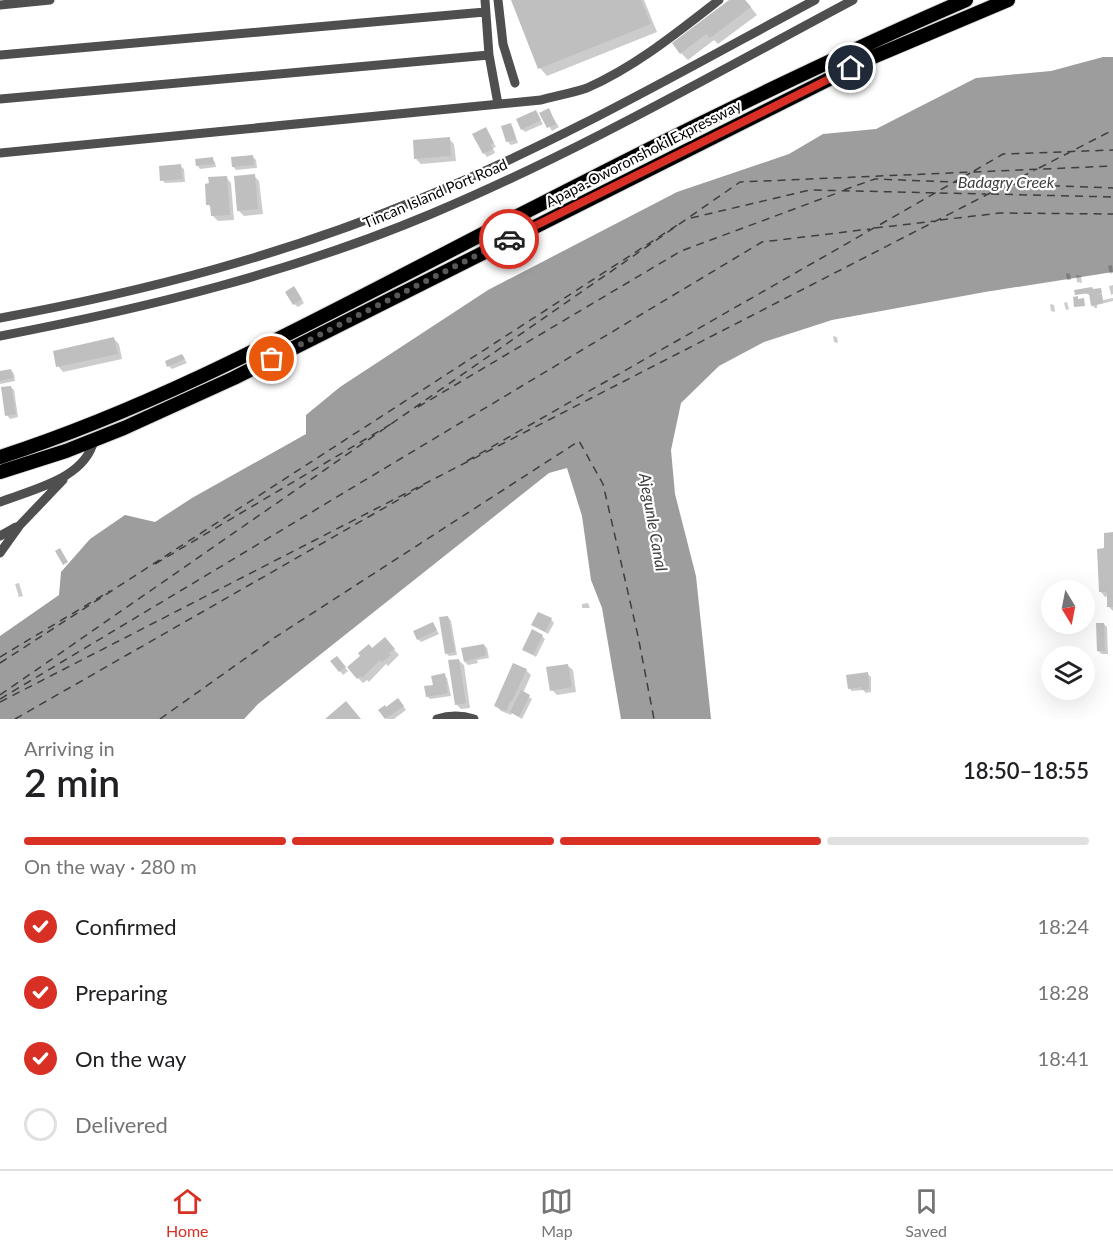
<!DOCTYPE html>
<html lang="en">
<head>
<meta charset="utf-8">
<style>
	:root { --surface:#fff; --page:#f2f2f2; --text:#202124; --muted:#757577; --line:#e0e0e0; --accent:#d93025 }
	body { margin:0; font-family:Lato,sans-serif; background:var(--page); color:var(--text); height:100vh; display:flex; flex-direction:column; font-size:22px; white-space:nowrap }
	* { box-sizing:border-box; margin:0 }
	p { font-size:20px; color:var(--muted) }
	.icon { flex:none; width:33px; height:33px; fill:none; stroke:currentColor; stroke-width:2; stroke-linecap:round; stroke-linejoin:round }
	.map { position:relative; height:719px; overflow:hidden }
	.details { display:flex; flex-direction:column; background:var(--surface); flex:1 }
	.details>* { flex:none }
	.needle { width:39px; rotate:170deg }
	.tools { position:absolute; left:1041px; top:580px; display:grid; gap:12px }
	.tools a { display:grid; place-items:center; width:54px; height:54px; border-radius:50%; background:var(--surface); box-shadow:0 6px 24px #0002; font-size:30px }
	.pin { position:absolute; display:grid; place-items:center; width:51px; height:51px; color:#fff; margin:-26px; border:3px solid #fff; border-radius:50%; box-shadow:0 2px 6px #0007 }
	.courier { position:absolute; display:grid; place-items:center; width:60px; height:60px; margin:-30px; border:4px solid #d93025; border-radius:50%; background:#fff; color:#222; box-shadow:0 2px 8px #0007 }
	.head em { font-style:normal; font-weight:600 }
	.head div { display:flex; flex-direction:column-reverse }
	.head { display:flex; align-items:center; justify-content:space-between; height:102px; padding:0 24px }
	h1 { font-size:39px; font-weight:600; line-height:45px }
	.bar { display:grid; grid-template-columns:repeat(4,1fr); gap:9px 6px; align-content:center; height:72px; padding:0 24px }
	.bar i { height:8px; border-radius:4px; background:var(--line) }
	.bar .current { background:var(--accent) }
	.bar p { grid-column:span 4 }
	ol { padding:0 24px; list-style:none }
	li { display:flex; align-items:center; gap:18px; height:66px }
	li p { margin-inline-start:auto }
	li .icon { padding:6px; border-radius:50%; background:var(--accent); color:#fff; stroke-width:4 }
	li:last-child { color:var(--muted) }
	li i { width:33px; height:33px; border:3px solid var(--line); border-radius:50% }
	.tabs { display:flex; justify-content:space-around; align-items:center; height:84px; border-top:2px solid var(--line); background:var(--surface); font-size:16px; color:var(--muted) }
	.tabs a { display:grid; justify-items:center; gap:3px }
	.tabs .current { color:var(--accent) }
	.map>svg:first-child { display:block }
</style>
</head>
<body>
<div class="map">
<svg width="1113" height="719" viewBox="0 0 1113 719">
	<rect width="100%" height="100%" fill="#fff"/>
	<path fill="#9d9d9d" d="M1103,57H1113V272L985,292L832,320L764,342L719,366L681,403L671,450L675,494L696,576L711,719H621L602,608L591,580L582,516L567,468L549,473L258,704L244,719H0V636L59,595L61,572L90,539L125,515L155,522L192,498L306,434V415L340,387L488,290L677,192L789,154L823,134L876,129L976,78L1051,71Z"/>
	<path fill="#0003" d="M512,0H644L657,32L547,76L540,68Z
		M731,0H745L757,15L718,44L714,40L688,60L681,53Z
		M548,110L559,127L552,131L541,113Z
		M535,111L543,124L525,132L522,129Z
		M510,125L513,128L518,143L511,145L508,142Z
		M485,129L496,147L493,148L495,153L487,157L484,153Z
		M449,139L454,144L456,161L421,164L416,159Z
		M253,157L256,160L257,168L236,170L233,166Z
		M212,159L215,162L216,167L200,169L197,165Z
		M180,166L184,169L185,182L165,183L162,180Z
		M254,176L259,181L263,214L244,216L239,211Z
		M226,177L231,183L234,220L218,221L213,216L212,209L208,204Z
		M1112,265L1113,273L1110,274L1108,266Z
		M1066,273L1070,274L1071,280H1067Z
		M1076,275L1081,276L1082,283L1077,282Z
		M1113,285V294L1111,295L1109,286Z
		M294,288L304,303L298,307L294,304Z
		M1100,289L1103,300L1113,298V301L1097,305V308H1095L1092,305L1091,296L1085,293Z
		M1067,302L1069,309L1066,310L1064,303Z
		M1050,304L1054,305L1055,312L1051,311Z
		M833,336L837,337L838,343L834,342Z
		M114,339L119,344L122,359L63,372L58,366Z
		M182,355L187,363L172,369L169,366Z
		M11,370L14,374L15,381L0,384V372Z
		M11,387L14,390L18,417L10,419L7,415Z
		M1113,534V611L1109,607V596L1105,597L1100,591L1106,550Z
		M19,583L23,596L19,597L15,584Z
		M588,603L590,608H582V604Z
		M448,617L451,621L457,655L449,656L446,653Z
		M551,619L554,623L548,634L533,625Z
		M433,624L439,634L421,642L418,639Z
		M1104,624L1107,627L1108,654H1102L1098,651Z
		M542,636L545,639L536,657L523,649Z
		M390,645L399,655L388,666L386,664L369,682L367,680L363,683L358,678Z
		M484,645L487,648L489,658L477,660L478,663L468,665L465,662Z
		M458,660L464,665L470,708L461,709L456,704Z
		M340,661L348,671L343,675L340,671Z
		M567,665L573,670L576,692L557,695L552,690Z
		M526,670L531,675L523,693L532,699L522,719L512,713L511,715L501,711L496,706Z
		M868,674L871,677V692L866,693L863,690L852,691L849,688Z
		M444,675L447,678L451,696L430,699L427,696Z
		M401,703L406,710L394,719H387L380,710Z"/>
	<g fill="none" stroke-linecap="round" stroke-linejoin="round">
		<path stroke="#3e3e3e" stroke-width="1.5" stroke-dasharray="8 6" stroke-linecap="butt" d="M1039,168L1113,130
			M974,171L1003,154L1113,150
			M844,190L875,179L1113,188
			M991,194L1113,197
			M691,218L810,190L986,194
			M940,220L1000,213L1113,214
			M875,228L936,221
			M418,407L681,251L840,192
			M467,461L970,173
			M155,564L391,424
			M0,657L110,591
			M0,663L679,224
			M0,695L740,182L1113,166
			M0,699L762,242L870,229
			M0,702L1035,170
			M15,719L426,484
			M160,719L274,638L579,441L603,484L638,636L654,719"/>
	</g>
	<path fill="#bfbfbf" d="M511,0H641L651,24L538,69Z
		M729,0H745L751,7L710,38L706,34L680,54L672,43Z
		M549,108L556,124L547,128L539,113Z
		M536,110L541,120L521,130L516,119Z
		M511,123L516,140L506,142L501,126Z
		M486,127L494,143L490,145L493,149L483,154L472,134Z
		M450,137L451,156L414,159L413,140Z
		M253,155L254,165L232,167L231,157Z
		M213,157L214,164L196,166L195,159Z
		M181,164L182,179L160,181L159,166Z
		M255,174L258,209L237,211L234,176Z
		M227,176L230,215L211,216L210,205H206L205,184L209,183L208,177Z
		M294,286L302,299L293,305L285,292Z
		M1092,287L1093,289L1101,288L1102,293L1094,296L1102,294L1103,303L1091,306L1089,293L1075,295L1074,290Z
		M1078,296V299L1084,298L1085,306L1074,307L1073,297Z
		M114,337L118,354L56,367L53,351Z
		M182,354L185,359L167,367L165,361Z
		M11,369L13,378L0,381V371Z
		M11,386L16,414L5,416L1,387Z
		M1113,532V607H1107V592H1099L1097,549L1104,548V533Z
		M60,548L68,562L63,565L55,551Z
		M538,612L552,618L545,632L531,625Z
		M448,616L455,652L445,654L439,617Z
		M433,622L437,630L417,640L413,631Z
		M1096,623H1104L1105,651H1097Z
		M532,629L543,635L533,655L522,650Z
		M385,637L395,649L389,653L391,655L382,662L380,660L362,678L361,676L357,679L347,667L360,656L358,653L369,644L372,648Z
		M484,644L486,655L464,662L461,648Z
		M337,656L346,667L339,672L330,661Z
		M459,659L466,703L455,705L448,660Z
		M513,663L527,669L512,701L511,700L506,711L494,706Z
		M568,664L572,687L550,691L546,667Z
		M868,672L869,689L862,690L861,687L848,689L846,675Z
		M445,673L448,693L426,697L424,686L433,685L431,676Z
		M521,690L530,695L519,717L510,712Z
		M398,698L404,706L385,719L378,710L385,705L386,707Z
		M346,701L361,719H325Z"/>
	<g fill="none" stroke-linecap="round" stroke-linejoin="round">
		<defs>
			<path id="highway" d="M0,457C155,407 300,328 444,254C616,165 788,77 966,0
				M0,472L66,451L124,428L234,378L873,57L1008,0"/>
		</defs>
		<use href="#highway" stroke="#dbdbdb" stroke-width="16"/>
		<path stroke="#4f4f4f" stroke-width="9" d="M485,0L489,55L498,104
			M498,0L503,44L515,83
			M0,5L50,0
			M0,55L485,12
			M0,99L489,55
			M0,153L541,100C556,96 572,93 587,88C635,67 678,32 719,0
			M0,318C147,291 284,255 422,198C558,143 686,69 815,0
			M0,336C147,308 293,272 431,214C576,153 714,74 853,0
			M0,502C33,489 85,479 94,440
			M0,536L16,527
			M0,553L20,525L63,480
			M437,719C449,715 462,715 474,719"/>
		<use href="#highway" stroke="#000" stroke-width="14"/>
	</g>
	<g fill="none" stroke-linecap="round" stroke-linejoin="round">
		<path stroke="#595959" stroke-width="6" stroke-dasharray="0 10.8" d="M272,359L509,239"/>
		<path stroke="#d93025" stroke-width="8" d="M509,239L851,68"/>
	</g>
	<g text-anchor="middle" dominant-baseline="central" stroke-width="4.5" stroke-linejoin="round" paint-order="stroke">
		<g font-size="15" fill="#000" stroke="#fff">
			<text transform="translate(643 153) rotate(-27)">Apapa-Oworonshoki Expressway</text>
			<text transform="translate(435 193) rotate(-23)">Tincan Island Port Road</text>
		</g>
		<g font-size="16" font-style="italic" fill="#3e3e3e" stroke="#fff">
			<text x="1006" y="181">Badagry Creek</text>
			<text transform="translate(654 522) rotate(80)">Ajegunle Canal</text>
		</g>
	</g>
</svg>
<div class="tools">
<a><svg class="needle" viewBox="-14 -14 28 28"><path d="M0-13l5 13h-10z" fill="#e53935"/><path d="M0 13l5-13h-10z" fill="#757577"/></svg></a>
<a><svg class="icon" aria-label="layers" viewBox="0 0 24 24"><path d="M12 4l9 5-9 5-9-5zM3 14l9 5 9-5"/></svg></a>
</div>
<div class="pin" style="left:272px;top:359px;background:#ea580c"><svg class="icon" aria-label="bag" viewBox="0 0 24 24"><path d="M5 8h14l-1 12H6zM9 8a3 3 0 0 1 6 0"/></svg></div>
<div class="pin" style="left:851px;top:68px;background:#1f2937"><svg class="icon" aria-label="home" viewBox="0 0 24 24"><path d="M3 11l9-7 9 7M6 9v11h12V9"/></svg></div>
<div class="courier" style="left:509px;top:239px"><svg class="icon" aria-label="car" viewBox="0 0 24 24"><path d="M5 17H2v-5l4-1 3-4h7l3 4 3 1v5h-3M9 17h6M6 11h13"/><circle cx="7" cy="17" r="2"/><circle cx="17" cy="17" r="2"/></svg></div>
</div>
<section class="details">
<div class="head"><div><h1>2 min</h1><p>Arriving in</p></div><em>18:50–18:55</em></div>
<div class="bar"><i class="current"></i><i class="current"></i><i class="current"></i><i></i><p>On the way · 280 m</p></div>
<ol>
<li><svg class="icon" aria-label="check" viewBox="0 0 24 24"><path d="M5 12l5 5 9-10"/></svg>Confirmed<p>18:24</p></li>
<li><svg class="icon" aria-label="check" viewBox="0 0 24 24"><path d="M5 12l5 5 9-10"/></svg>Preparing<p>18:28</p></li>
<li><svg class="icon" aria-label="check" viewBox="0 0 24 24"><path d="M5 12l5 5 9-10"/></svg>On the way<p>18:41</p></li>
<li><i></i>Delivered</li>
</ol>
</section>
<nav class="tabs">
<a class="current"><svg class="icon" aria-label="home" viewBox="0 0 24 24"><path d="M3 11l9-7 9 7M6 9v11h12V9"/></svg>Home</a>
<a><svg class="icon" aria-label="map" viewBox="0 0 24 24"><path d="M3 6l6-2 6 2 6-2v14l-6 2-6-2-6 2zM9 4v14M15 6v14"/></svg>Map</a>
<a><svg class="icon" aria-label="saved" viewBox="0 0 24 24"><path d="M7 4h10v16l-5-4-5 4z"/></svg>Saved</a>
</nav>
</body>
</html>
